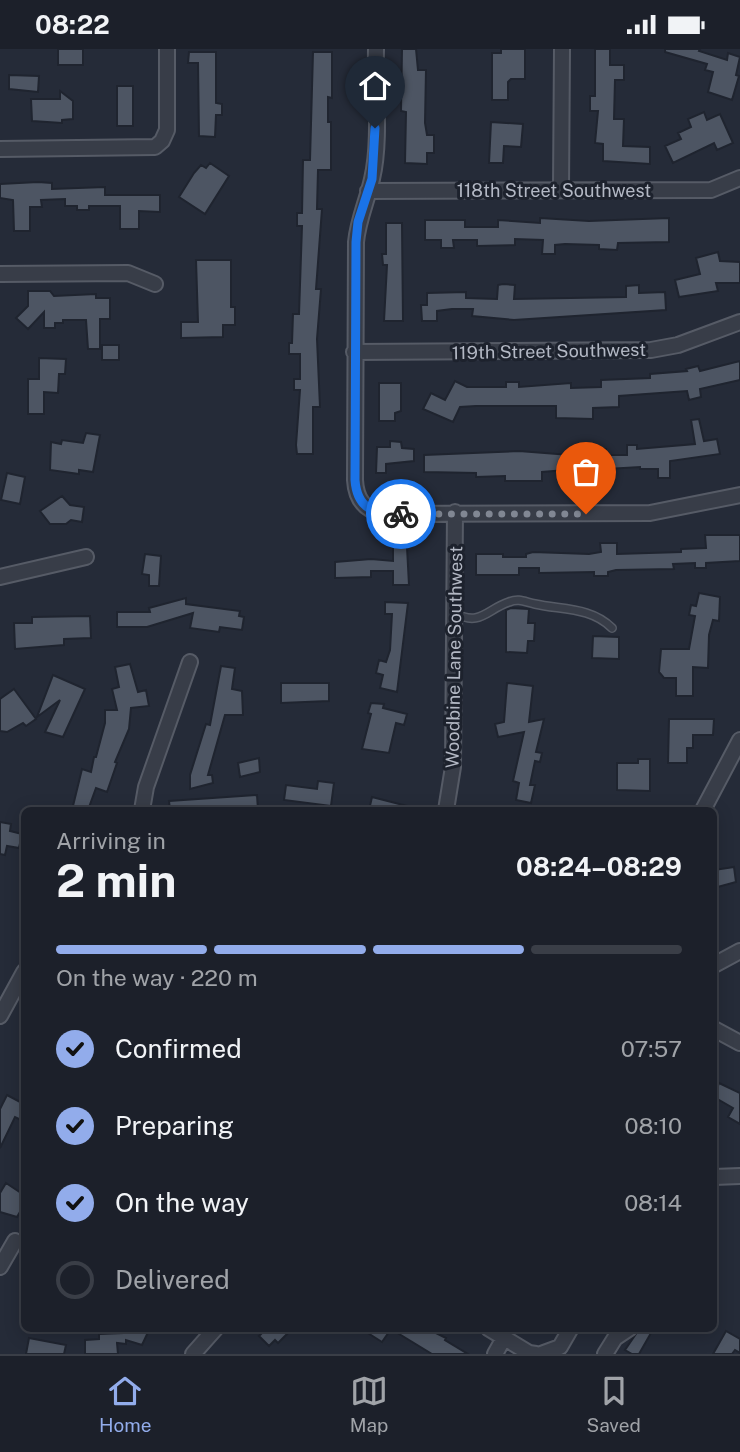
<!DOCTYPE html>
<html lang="en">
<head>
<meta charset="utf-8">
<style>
	:root { --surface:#1c202a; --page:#252832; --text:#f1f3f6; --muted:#a0a3a8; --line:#3a3e47; --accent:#92aceb }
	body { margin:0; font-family:"Public Sans",sans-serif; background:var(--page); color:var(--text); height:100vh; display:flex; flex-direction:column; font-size:26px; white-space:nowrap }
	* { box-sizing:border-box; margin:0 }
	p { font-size:23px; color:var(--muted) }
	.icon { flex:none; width:38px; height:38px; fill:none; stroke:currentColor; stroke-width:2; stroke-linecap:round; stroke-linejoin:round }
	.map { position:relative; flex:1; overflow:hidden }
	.sheet { position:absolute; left:21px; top:758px; width:696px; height:525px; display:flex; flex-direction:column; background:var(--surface); border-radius:10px; box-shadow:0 4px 18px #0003,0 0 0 2px var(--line) }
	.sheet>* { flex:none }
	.pin { position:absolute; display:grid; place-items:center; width:60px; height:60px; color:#fff; margin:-72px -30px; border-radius:50% 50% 50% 0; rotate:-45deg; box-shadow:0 0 7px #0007 }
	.pin .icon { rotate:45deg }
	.courier { position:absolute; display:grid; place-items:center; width:70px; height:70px; margin:-35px; border:5px solid #1a73e8; border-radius:50%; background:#fff; color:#222; box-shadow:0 2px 9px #0007 }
	.overview em { font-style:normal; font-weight:700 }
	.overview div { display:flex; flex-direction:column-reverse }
	.overview { display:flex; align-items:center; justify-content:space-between; height:119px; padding:0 35px }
	h1 { font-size:46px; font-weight:700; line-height:52px }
	.bar { display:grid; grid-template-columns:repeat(4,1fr); gap:10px 7px; align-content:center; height:84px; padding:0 35px }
	.bar i { height:9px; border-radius:5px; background:var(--line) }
	.bar .active { background:var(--accent) }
	.bar p { grid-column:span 4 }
	ol { padding:0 35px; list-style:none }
	li { display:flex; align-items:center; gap:21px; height:77px }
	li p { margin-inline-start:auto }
	li .icon { padding:7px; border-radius:50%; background:var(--accent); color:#111; stroke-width:4 }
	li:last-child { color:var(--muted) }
	li i { width:38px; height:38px; border:4px solid var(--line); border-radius:50% }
	.status { display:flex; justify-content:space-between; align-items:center; height:49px; padding:0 35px; background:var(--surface); direction:ltr }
	.status svg { height:19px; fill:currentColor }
	.tabs { display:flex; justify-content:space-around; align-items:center; height:98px; border-top:2px solid var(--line); background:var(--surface); font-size:19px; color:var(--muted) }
	.tabs a { display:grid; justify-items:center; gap:4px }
	.tabs .active { color:var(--accent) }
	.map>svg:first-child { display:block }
</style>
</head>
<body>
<div class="status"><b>08:22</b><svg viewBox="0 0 49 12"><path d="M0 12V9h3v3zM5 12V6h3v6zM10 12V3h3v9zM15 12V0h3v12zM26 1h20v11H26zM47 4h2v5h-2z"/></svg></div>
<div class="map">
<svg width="740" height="1305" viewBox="0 0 740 1305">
	<rect width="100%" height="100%" fill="#252b38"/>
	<path fill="#4d5563" stroke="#1f242f" stroke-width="2" d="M58,0H83V16H58Z
		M402,0H416L418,21H426L425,74L427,86H434V104H427V115L405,114L406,63L401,62Z
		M501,0H525V30H511L508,33V51H492V4H501Z
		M595,0H610V16H624V31H615L614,70H624L623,97L650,98V115L603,112V95L595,94L598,62H590V47H595Z
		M665,0H700L699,2L727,11L728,4L740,8L736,26L739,27L732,51L708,43L713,23L705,21L707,15L665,3Z
		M189,3H216V54L222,55V66H216L215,88L199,87L198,14H188Z
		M313,3H332V49L328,48V73H331V121H318L317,160H322L316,240H321L317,290L320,358H313V405H297L296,396L300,341H294V330H300V305H289V294H292L293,265H299L302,177H297V164H302L303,111H310Z
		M9,26L39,27L38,43L9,40Z
		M117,37H133V77H117Z
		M60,42L73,52V70L62,71V74L32,72L31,50H60Z
		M704,63L707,71L720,65L733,94L717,101L714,94L673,114L665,97L681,90L678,84L691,78L688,70Z
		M491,73L523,75L521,98L504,97L503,114H489Z
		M210,114L229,127L205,165L179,148L194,124L201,116L206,119Z
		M38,133L52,134V140L105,138V146H160V163L139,162V180H120V157H89V161H77V157H65V150L41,151L42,158H30V182H14L13,151L0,149V135Z
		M540,169L589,172L669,169V193L618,194L617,201L599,200V196L565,195L555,196V205H542L543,191L515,190V196L477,197V191H453L454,199H441V191H425V171H465V178H498V171L540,174Z
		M386,174H402L403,272H384L387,216H383L382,205H386Z
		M718,203L720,212L740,213V234H716L718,242L679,248L675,231L700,225L696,209Z
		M196,211H231V258H235V276H223V288L181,289V273H198Z
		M503,235L515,236L514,250L626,248V237L639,236V244L665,243L666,261L514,271L472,267L473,260H452L437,262V272H422L421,256H427V244L466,243V249L497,250L498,236Z
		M28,242H50L54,247L96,245V249H110V270H100V300H88L86,271H63V274H55V279H44V263L28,280L16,269L28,257Z
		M102,296H119V311H102Z
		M39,309L66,310L65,325H59L58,344L44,343V365H28V330H39Z
		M740,312V331L700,340L701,348L689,351L687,342L619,347V358L593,359V370L556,369V357H476L460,358L453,373L423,360L431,344L445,351L455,332L467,338H506V333H519V338L571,334V339L601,338V331L650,329V325L687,322L686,320L698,317L700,322Z
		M379,334H401V362L395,364V372H379Z
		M699,370L704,392L717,390L720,405L670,412V429H658V420H640V418L590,421V432H578V420L542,423V432H505V427L476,428V424L424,423V406L519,402L583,407L595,405V400H606V406H627V396H637V400L695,395L691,371Z
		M86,384L100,386L93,423L79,421V425L50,421L51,393L61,395L62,391L83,394Z
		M390,392L401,393L402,399L414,400V412L386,415V424H376L377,398H390Z
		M7,424L25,428L20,455L1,451Z
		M62,447L70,456L84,458L82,473L71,471L66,475H50L40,462Z
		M705,486H740V512L706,514V519H695V514L673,515L674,520L616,521L608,523V527H594V523L539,524V519H519V526H476V505H503V508H526V505L533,503L589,505L601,503L600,494H617V505L681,503V500L706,499Z
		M393,498H407L409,536H393V522H371V528L335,529V513L371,510L393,512Z
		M145,505L161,507L159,537H149V526L142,525Z
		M699,544L720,548L719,572L713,571L709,586L708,619L693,618V647H676V629H664L659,623L661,600H689L695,567L689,566L691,556L696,557Z
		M186,549V555L240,562L239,567L244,568L242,581L220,578L219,583L190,579L193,564L147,578H117V563H150L149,559Z
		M385,553L408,554L397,643L380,639L383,626L376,624L379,611L386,613L390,601L392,565H385Z
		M511,559L529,560L528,574H535L534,592H528L527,604L506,603V561Z
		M90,567L91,589L64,590V596L15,600L14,574H32V568Z
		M593,587L619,588V610L592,609Z
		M130,615L138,643L146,641L149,657L131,659L129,680L115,713L117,714L107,743L96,739L88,761H72L82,720L91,723L94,708H96L105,674V661H117L112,640L119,638L115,618Z
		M221,617L235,619L232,640L242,642L243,666H225L208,726H212L213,734L190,740V726L206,675L210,676Z
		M53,626L85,640L63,688L45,683L60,651L37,668Z
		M281,634H329V652L281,654Z
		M507,634L533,637L529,673L544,670L536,703L542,704L540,713L535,712L530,736H535L531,754L516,751L519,734L513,732L524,683L498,688L495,675L504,673Z
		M14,640L36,670L26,677L23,674L7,683L0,682V650Z
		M371,654L384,655L383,659L407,665L404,676L396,674L389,704L362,700L371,665L368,664Z
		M669,670H714L713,686H693V699H687V714H668Z
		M259,709L260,723L240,728L238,714Z
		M638,710H650V742L617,741V714H638Z
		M318,732L334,734L331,757L284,751L286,736L317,740Z
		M257,746L258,761H170L169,752Z
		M372,748L411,758L410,761H369Z
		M0,773L11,775L10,782L22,785L19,799L7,797L5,806L0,805Z
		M734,818L736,833L714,839V821Z
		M719,1034L740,1044V1075L728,1068L733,1059L714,1048Z
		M7,1046L24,1055V1063L21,1071L15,1068L0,1099V1060Z
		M6,1134L24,1146V1156L17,1168L0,1163V1144Z
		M123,1279H150L142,1296L126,1291V1295L117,1294L118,1305H85V1291L99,1290V1285L123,1284Z
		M267,1279H293L278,1294L275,1291L269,1297L259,1287Z
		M360,1279H426L446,1289L445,1291L468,1305H432L391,1280L382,1293Z
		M640,1279L651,1284L639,1305H632L625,1301Z
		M726,1282L740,1290V1304L735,1301L732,1305H713Z
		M29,1289L66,1296L64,1305H26Z"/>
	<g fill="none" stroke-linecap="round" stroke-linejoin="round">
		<defs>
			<path id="service" d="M455,564C480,578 487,560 509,553C519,549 525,553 535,555C562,561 591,558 612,579"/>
			<path id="minor" d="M376,0C375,40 381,92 372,130C367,152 358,171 356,193L355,431C356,450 364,461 383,465L650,464L740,446
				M0,100L155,98L162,92L167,81V0
				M561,139L562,0
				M368,142L711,141L740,129
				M0,225L128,224L155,235
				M354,303L651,301L678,296L740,273
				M0,528L86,508
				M142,761L146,738L190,613
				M446,761L453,718L455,463
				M703,761L740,691
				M714,916L740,902
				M0,967L24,923
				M714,980L740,994
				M714,1128L740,1127
				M0,1218L15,1192
				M488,1279L529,1304L536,1305
				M193,1305L216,1279
				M495,1305L504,1289
				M541,1305L560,1298L571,1279
				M605,1305L615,1289L630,1279"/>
		</defs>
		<use href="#service" stroke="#565b66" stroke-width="10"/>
		<use href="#minor" stroke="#565b66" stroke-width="18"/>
		<use href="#service" stroke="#383d48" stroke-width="7"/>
		<use href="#minor" stroke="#383d48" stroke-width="14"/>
	</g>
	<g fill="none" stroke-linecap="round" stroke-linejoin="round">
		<path stroke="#818793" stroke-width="7" stroke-dasharray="0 12.6" d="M401,465H586"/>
		<path stroke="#1a73e8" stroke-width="9" d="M375,79L372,130L358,173L356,193L355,431C357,460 375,466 401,465"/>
	</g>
	<g text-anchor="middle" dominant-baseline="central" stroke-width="6" stroke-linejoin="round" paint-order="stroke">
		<g font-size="18" fill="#b3b8c4" stroke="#1d222d">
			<text x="554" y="141">118th Street Southwest</text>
			<text transform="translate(549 302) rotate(-1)">119th Street Southwest</text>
			<text transform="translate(454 608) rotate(-89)">Woodbine Lane Southwest</text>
		</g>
	</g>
</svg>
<div class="pin" style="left:586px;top:465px;background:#ea580c"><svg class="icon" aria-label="bag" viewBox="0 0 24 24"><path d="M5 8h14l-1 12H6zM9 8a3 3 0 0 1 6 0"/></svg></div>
<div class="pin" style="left:375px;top:79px;background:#1f2937"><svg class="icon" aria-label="home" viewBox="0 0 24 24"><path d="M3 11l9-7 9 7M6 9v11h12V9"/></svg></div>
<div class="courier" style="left:401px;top:465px"><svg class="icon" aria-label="bike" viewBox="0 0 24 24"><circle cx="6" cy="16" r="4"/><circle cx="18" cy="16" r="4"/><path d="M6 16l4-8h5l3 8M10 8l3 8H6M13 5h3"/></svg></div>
<section class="sheet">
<div class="overview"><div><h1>2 min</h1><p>Arriving in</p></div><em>08:24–08:29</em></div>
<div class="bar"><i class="active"></i><i class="active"></i><i class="active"></i><i></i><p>On the way · 220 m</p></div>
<ol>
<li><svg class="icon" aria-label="check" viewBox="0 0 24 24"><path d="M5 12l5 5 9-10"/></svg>Confirmed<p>07:57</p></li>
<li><svg class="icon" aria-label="check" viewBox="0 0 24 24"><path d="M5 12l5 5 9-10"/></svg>Preparing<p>08:10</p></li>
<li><svg class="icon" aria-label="check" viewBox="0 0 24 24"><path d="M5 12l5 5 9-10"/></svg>On the way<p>08:14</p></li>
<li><i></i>Delivered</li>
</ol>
</section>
</div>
<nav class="tabs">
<a class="active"><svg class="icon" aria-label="home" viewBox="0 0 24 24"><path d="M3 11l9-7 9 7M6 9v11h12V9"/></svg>Home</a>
<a><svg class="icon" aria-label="map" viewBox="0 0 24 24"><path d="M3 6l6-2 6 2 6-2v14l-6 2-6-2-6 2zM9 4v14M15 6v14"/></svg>Map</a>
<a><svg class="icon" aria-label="saved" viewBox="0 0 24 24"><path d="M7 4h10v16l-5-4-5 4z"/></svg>Saved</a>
</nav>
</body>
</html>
